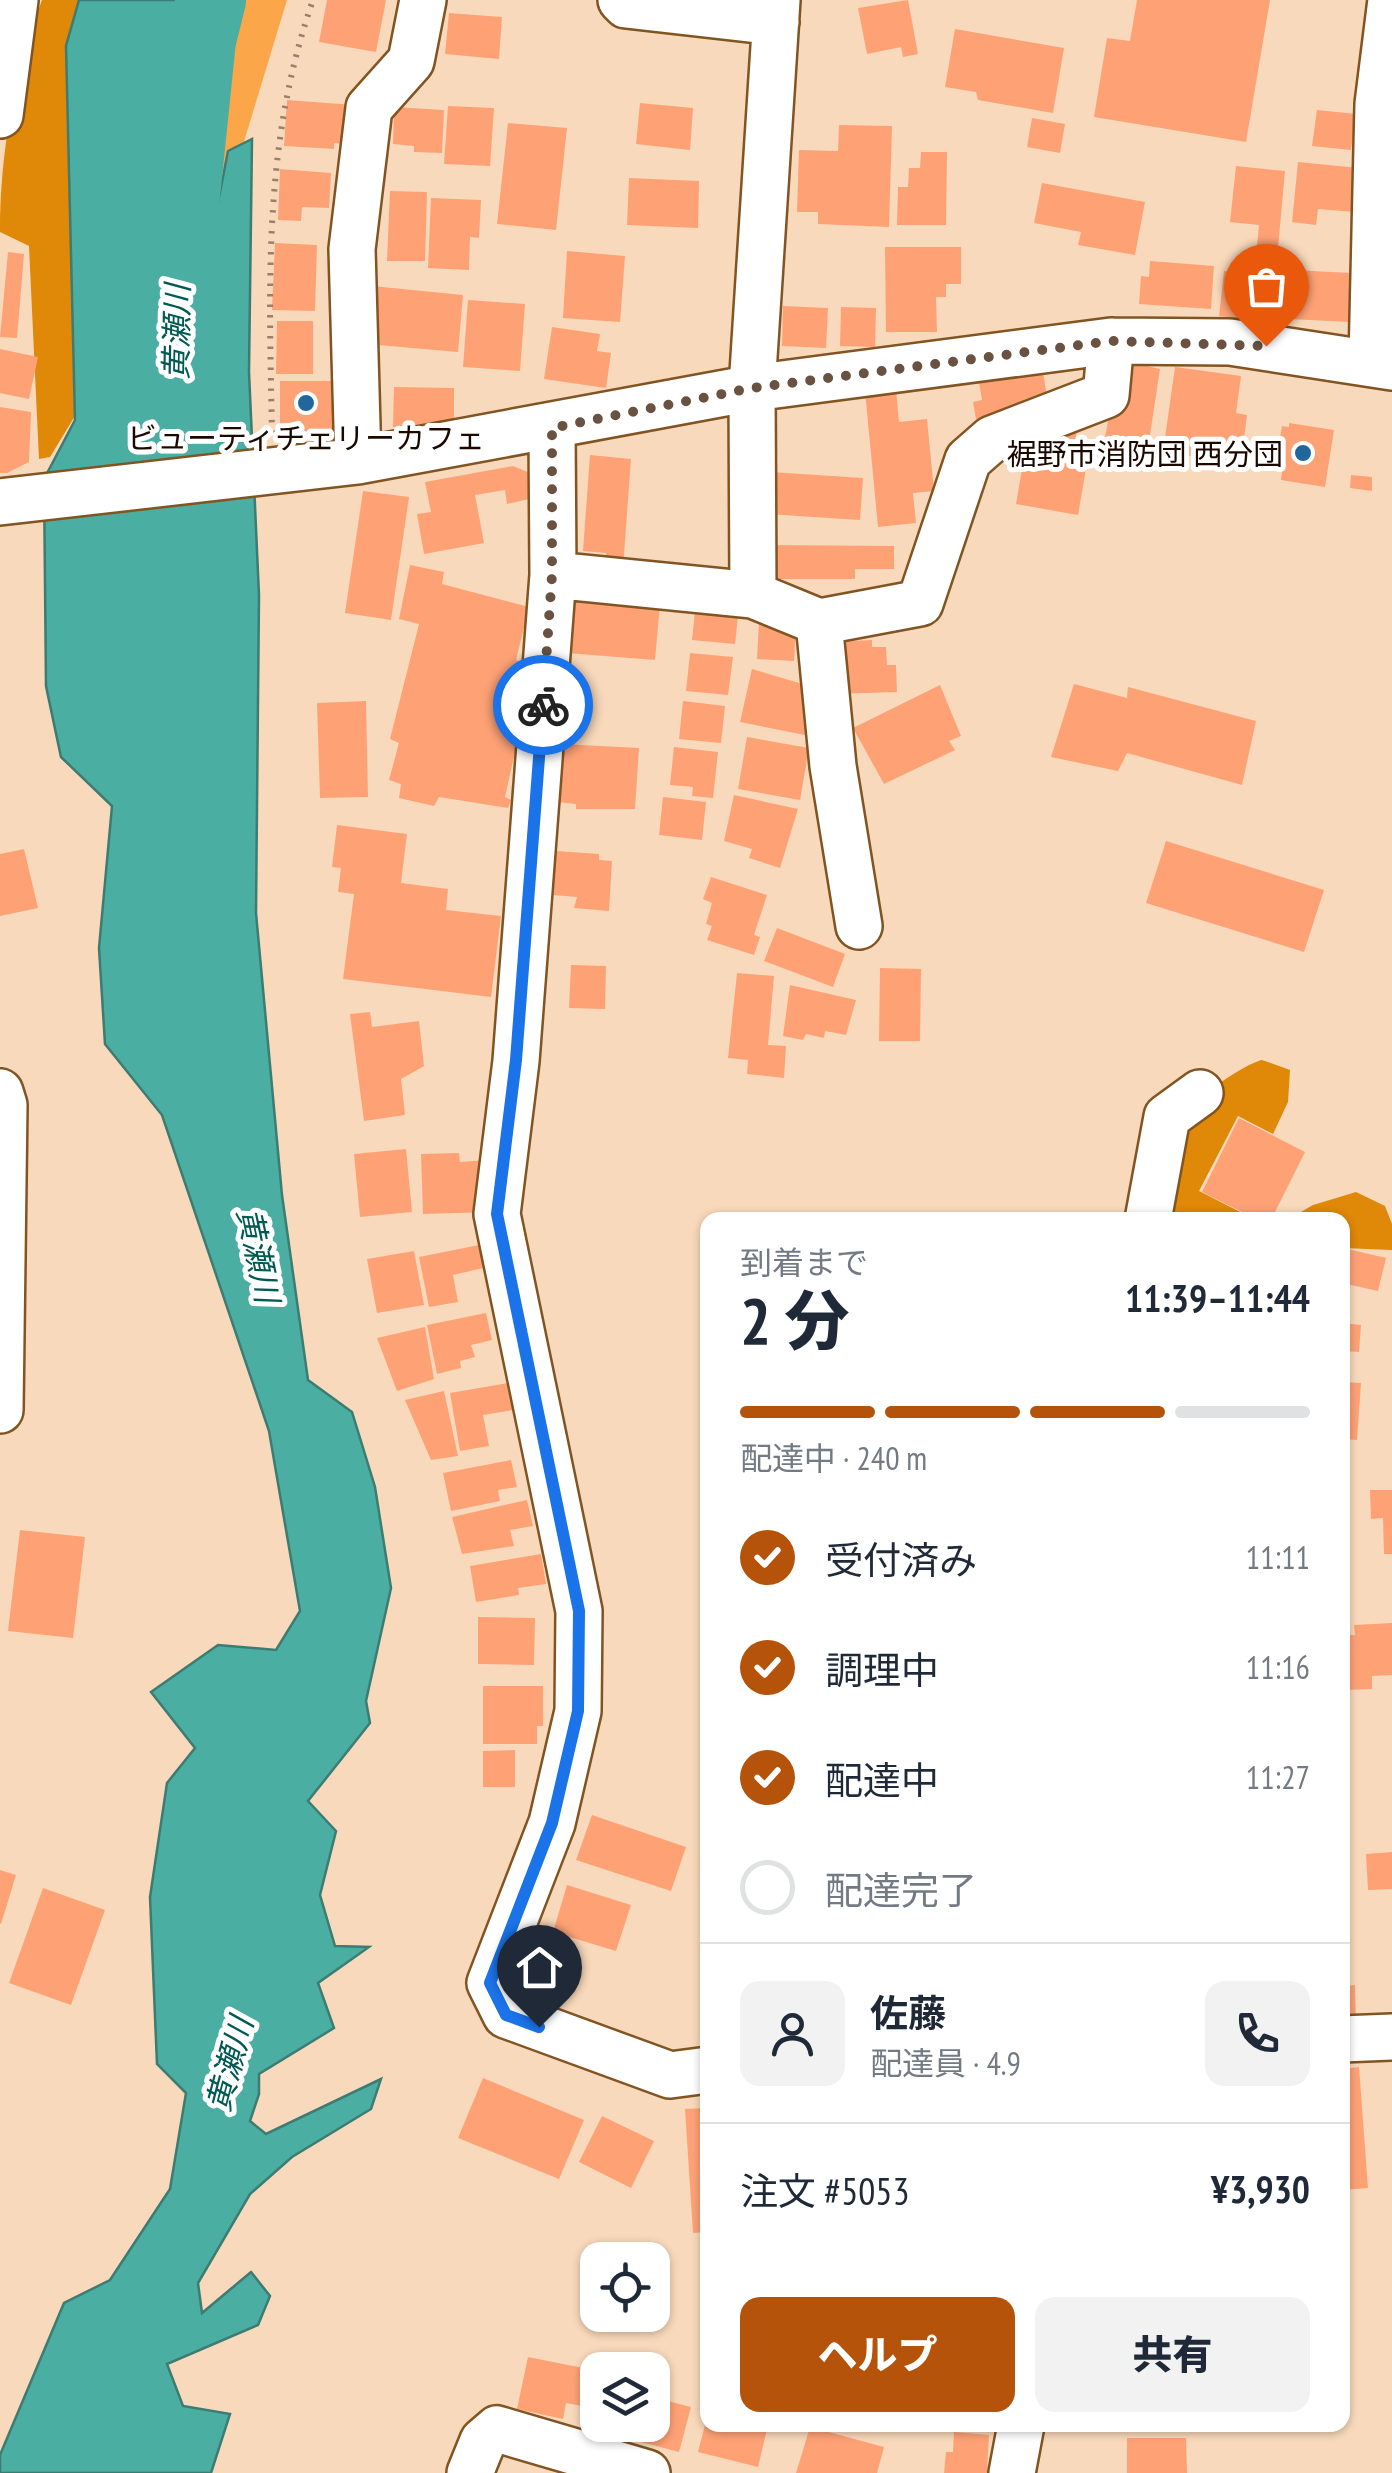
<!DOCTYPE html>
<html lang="ja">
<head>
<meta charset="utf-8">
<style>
	:root { --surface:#fff; --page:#f2f2f3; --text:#1f2937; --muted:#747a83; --line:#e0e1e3; --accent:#b45309 }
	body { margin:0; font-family:"PT Sans Narrow","Noto Sans JP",sans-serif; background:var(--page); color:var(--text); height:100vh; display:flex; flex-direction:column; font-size:38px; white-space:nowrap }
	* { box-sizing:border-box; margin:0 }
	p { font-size:32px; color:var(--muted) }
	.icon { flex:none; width:55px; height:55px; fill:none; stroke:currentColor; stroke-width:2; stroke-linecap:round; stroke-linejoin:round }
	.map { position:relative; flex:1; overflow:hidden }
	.drawer { position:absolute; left:700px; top:1212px; width:650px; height:1220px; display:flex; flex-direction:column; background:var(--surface); border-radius:20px; box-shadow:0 2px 8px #0004 }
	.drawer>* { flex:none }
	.controls { position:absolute; left:580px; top:2242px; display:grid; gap:20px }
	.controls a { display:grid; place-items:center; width:90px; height:90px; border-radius:20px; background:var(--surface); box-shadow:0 2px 8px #0004; font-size:50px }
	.pin { position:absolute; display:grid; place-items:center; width:85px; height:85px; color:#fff; margin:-102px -42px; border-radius:50% 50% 50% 0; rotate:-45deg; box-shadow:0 0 10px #0007 }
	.pin .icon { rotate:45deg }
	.courier { position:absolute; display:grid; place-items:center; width:100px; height:100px; margin:-50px; border:8px solid #1a73e8; border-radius:50%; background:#fff; color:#222; box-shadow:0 2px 12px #0007 }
	.summary em { font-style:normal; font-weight:800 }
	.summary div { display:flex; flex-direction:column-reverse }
	.summary { display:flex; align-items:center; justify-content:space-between; height:170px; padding:0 40px }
	h1 { font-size:65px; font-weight:800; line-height:75px }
	.bar { display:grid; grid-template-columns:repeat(4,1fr); gap:15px 10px; align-content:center; height:120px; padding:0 40px }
	.bar i { height:12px; border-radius:8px; background:var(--line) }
	.bar .selected { background:var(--accent) }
	.bar p { grid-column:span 4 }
	.line { display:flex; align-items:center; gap:25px; padding:0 40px; border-top:2px solid var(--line) }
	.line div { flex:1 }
	.round { display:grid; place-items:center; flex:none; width:105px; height:105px; border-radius:20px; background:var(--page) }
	ol { padding:0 40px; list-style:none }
	li { display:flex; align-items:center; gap:30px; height:110px }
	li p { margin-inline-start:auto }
	li .icon { padding:10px; border-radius:50%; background:var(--accent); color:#fff; stroke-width:4 }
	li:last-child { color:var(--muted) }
	li i { width:55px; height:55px; border:5px solid var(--line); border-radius:50% }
	.action { display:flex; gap:20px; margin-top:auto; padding:20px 40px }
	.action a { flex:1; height:115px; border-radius:20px; background:var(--accent); color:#fff; font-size:40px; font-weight:800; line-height:115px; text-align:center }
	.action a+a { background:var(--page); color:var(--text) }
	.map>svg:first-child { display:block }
</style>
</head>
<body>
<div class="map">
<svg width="1392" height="2473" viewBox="0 0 1392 2473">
	<rect width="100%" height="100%" fill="#f9d9bb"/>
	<path fill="#fba648" d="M199,0H287L208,260L191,232L199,115L218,44Z"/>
	<path fill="#e08808" d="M42,0H81L71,211L75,416L50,457L39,459L29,246L0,232C0,153 14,74 42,0Z
		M1262,1060L1290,1070L1288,1102L1273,1134L1238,1116L1199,1191L1256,1220H1156C1160,1193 1160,1159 1169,1133C1177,1111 1240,1065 1262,1060Z
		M1356,1192L1385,1206L1392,1224V1250L1343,1248L1342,1220H1287L1313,1205Z"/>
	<path fill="#4baea3" stroke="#3d7c72" stroke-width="2.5" d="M79,0H194L214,37L188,71L174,238L207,259L228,151L252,139L249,372L259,595L256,913L282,1195L308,1380L352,1412L375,1487L391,1588L366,1701L370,1723L308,1801L336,1831L320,1895L335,1946L369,1947L318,1983L334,2028L259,2074V2094L250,2121L266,2134L381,2079L371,2109L292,2157L250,2194L198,2283L202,2313L251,2272L270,2296L258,2325L167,2364L183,2406L230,2414L211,2473H0V2455L64,2303L110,2280L170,2189L186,2093L157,2064L150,1897L167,1783L195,1748L151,1692L218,1645L276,1650L300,1611L269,1431L162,1115L105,1044L99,948L112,806L61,757L46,686L44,479L75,420L66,46Z"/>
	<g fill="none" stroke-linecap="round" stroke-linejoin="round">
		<path stroke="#4baea3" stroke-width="70" d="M175,335V293L201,40L211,0"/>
	</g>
	<path fill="#fea276" d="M327,0H386L376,52L319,42Z
		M908,0L918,54L903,57L901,47L867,54L858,8Z
		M1137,0H1270L1246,142L1094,117L1107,38L1130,41Z
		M449,13L502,17L499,59L445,54Z
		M955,29L1064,48L1053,113L978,100L976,92L945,87Z
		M287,100L354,105L351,144L334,143V149L284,146Z
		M640,103L693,108L690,150L636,144Z
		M448,106L494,108L490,166L444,164Z
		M394,107L444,110L442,153L414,152V146L393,144Z
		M1317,110L1356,114L1351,150L1312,146Z
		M1032,118L1065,124L1060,153L1027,147Z
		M508,123L567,128L556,230L497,224Z
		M839,125L892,126L889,227L818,224V212H797L799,150L838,151Z
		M921,152H947L946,225H897L898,187H908L909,168H920Z
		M1298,162L1359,168L1355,212L1318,209L1316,225L1292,222Z
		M1236,166L1285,171L1278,248L1257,246L1259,225L1230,222Z
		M280,169L331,173L329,208L302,207L301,221L278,220Z
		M629,178L699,181L698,228L627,225Z
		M1042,183L1145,202L1135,255L1078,245L1081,232L1034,223Z
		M390,191L427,192L425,261H387Z
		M431,198L481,200L479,238L470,237L469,270L428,268Z
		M275,243L317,245L315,311L272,310Z
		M885,247H961V284H946V297H936L937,332H886Z
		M567,251L625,256L620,322L563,318Z
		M8,252L24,254L17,338L0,337Z
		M1150,261L1214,266L1211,309L1139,304L1141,276L1149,277Z
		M1253,266L1282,270L1275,323L1219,316L1224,271L1252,274Z
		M1292,270L1352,273L1350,322L1289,319Z
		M372,286L463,295L458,352L367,344Z
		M468,300L525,304L520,371L463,367Z
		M783,306L828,308L826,348L782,346Z
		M841,307L876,308L875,347L840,346Z
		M277,321H313V374H276Z
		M552,327L600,334L597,351L611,353L606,388L544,379Z
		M0,349L38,357L29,399L0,393Z
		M1120,360L1160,369L1148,448L1105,437Z
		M1042,367L1047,396L1023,400L1025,410L976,419L973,402L982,400L978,377Z
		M1175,367L1241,376L1236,413L1247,415L1241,463L1163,452Z
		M280,381H340V432H280Z
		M394,387L454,388V428L393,427Z
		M896,389L899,422L927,419L934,491L913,493L916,523L878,527L865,391Z
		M0,407L31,412L29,462L7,473H0Z
		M1289,423L1334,430L1325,487L1281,480L1283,463L1276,462L1282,426L1289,427Z
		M1045,425L1077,431L1071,460L1087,463L1078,515L1016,504L1025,452L1015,450Z
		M590,455L631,459L623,568L605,567L606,553L583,551Z
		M513,466L530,473L534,498L507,504L505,490L475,495L484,543L424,554L417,514L431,512L425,482Z
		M771,472L863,478L860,520L768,514Z
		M1351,475L1372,477V491L1350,488Z
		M363,491L409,497L391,620L345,613Z
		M769,545L894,546V569H855V579H769Z
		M410,565L444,572L442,584L529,607L516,660L529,666L509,742L517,743L505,797L511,800L508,808L439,797L434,806L399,798L401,784L389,780L399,743L390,739L419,624L399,619Z
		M572,597L660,604L655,660L567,653Z
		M696,602L739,607L735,644L692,640Z
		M759,622L796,624L794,661L757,659Z
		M872,640V647H886L887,665H896L897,692L834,694L832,642Z
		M690,653L733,657L728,695L686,691Z
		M752,669L806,685L803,698L817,701L810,736L740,722Z
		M1074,684L1127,698L1128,687L1256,721L1242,785L1127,753L1118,771L1051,757Z
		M940,685L961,736L949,741L955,750L884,784L853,728Z
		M366,701L368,797L320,798L317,703Z
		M683,701L725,706L721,743L679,739Z
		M747,737L809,748L800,800L738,789Z
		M561,744L639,748L635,809H576V804L557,802Z
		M674,747L718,752L713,798L692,796L693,787L670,785Z
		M734,795L798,809L780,868L749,858L752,849L724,841Z
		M663,797L706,802L702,840L659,835Z
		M337,825L407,834L401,883L448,889L446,910L501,916L491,997L343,979L354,894L338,892L341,868L332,867Z
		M1166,841L1324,890L1304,952L1146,903Z
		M24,849L38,908L0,916V854Z
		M556,851L599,854V860L612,861L609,911L574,908L577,897L553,895Z
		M711,877L767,895L754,935L760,937L754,955L707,940L712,926L706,924L712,903L703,899Z
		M777,928L845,954L833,987L764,961Z
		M571,965L606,966L605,1009L569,1008Z
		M880,968L921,969L920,1041H879Z
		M737,973L774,976L768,1045L786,1046L784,1078L747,1074L748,1060L728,1058Z
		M790,985L856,1000L846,1035L825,1031L824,1038L806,1034L803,1040L783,1036Z
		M370,1012L372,1027L419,1021L424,1066L401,1079L405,1115L364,1121L350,1014Z
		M1239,1118L1305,1152L1271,1220H1258L1202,1192Z
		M406,1149L412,1212L360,1217L354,1154Z
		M459,1153L460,1162L488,1160L490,1212L423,1214L421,1154Z
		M479,1245L483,1268L453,1275L458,1302L429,1307L419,1257Z
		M1348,1249L1386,1258L1378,1291L1342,1283Z
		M414,1251L424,1305L377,1313L367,1259Z
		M486,1313L492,1340L471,1345L475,1357L460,1361L461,1368L437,1374L427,1325Z
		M1342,1323L1361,1325L1359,1352L1342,1351Z
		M425,1327L434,1379L397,1391L377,1338Z
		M1342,1382L1361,1383L1357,1440L1342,1439Z
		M508,1383L513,1410L483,1415L489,1446L460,1451L450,1393Z
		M444,1391L458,1456L431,1460L405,1400Z
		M511,1460L517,1487L498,1490L500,1501L451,1511L443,1473Z
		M1370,1490H1392V1554H1384L1383,1518L1371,1519Z
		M527,1500L533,1526L510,1530L514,1546L462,1554L452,1517Z
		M20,1530L85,1537L73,1638L8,1631Z
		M541,1554L546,1584L518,1588L519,1595L476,1602L470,1566Z
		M478,1617L535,1618L534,1665L478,1664Z
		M1392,1623V1675L1372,1676V1689L1346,1690L1347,1708H1342V1635H1355L1354,1625Z
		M483,1686H543V1726H537V1744H483Z
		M515,1750V1787H483V1751Z
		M592,1815L686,1847L671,1891L576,1860Z
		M1392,1852V1889L1368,1890L1366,1854Z
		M0,1870L16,1875L1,1924L0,1923Z
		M567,1885L631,1905L616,1951L553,1932Z
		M43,1888L105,1910L71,2005L9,1983Z
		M1355,1985L1356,2021L1342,2022V1986Z
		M1359,2067L1368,2188L1342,2190V2069Z
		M483,2078L584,2120L559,2179L458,2138Z
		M708,2108V2232L693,2233L685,2109Z
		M602,2116L654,2141L631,2188L579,2162Z
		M528,2357L598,2371V2409L566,2403L563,2419L517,2409Z
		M652,2397L691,2407L679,2452L626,2438L630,2425H652Z
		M705,2425H768L758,2467L698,2452Z
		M810,2427L884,2447L877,2473H796Z
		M954,2432L989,2435L987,2473H944L946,2452H953Z
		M1127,2438H1186L1187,2473H1127Z"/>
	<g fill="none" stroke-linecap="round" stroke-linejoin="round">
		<defs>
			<path id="minor" d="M621,0L626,5L776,22
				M777,0L752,388L753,595L819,622
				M0,115L15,0
				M1372,361L1378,104L1391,0
				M552,428L553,575L516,1061L497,1214L579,1611L578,1711L552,1823L490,1983L506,2015L670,2075L708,2070
				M358,461L352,249L369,108L411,61L423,0
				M0,502L358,461L752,388L1111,341L1230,342L1392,367
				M553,575L753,595
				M859,926L833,766L819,622L920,603L968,460L992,439L1106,395L1111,341
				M0,1092L4,1105L0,1410
				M1148,1220L1167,1117L1200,1093
				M1342,2039L1392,2037
				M470,2473L483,2441L497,2429L647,2473
				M1012,2473L1021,2425"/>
		</defs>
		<use href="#minor" stroke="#825421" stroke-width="50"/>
		<path stroke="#9a806b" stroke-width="6" stroke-dasharray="2.5 8" stroke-linecap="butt" d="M272,433C269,283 263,143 313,0"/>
		<use href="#minor" stroke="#fff" stroke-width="45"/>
	</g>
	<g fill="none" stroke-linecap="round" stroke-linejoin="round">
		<path stroke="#695241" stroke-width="10" stroke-dasharray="0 18" d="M543,705L552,575V428L752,388L1111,341L1266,346"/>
		<path stroke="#1a73e8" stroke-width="12" d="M539,2027L506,2015L490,1983L552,1823L578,1711L579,1611L497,1214L516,1060L543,705"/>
	</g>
	<g fill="#21679b" stroke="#fff" stroke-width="4">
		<circle cx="306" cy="403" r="10"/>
		<circle cx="1303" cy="453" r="10"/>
	</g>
	<g text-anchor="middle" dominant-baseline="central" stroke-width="10" stroke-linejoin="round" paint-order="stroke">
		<g font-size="30" fill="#1b0900" stroke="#fff">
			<text x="306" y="437">ビューティチェリーカフェ</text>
			<text x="1283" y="453" text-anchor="end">裾野市消防団 西分団</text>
		</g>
		<g font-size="32" font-style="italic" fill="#005a53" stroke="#fff">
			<text transform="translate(176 332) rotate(-89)">黄瀬川</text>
			<text transform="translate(259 1255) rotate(78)">黄瀬川</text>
			<text transform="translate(229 2064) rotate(-75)">黄瀬川</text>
		</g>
	</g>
</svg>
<div class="controls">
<a><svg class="icon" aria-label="locate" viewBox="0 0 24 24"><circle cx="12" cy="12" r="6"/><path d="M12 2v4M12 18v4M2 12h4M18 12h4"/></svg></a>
<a><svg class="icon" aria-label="layers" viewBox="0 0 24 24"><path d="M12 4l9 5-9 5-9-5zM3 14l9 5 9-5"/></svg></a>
</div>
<div class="pin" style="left:1266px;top:346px;background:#ea580c"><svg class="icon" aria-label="bag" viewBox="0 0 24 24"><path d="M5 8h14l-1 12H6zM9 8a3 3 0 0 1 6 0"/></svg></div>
<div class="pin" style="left:539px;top:2027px;background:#1f2937"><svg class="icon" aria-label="home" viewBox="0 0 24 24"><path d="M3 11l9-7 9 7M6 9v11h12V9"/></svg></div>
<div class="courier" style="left:543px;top:705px"><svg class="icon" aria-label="bike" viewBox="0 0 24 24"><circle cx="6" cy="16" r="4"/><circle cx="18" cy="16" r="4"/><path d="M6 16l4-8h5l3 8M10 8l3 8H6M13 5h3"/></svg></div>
<section class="drawer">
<div class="summary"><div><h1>2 分</h1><p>到着まで</p></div><em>11:39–11:44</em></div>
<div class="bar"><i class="selected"></i><i class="selected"></i><i class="selected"></i><i></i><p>配達中 · 240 m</p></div>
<ol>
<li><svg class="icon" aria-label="check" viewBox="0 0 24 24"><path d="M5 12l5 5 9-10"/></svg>受付済み<p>11:11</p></li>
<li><svg class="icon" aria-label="check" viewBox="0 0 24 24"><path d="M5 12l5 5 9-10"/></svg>調理中<p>11:16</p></li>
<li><svg class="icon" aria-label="check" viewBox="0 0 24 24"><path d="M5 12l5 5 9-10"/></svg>配達中<p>11:27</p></li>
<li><i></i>配達完了</li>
</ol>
<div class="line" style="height:180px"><a class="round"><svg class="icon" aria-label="person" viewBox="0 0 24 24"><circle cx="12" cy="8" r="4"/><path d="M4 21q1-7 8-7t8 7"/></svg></a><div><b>佐藤</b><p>配達員 · 4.9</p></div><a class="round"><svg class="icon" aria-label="phone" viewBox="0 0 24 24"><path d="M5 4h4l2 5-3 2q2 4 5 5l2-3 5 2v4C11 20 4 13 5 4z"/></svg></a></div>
<div class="line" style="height:130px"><div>注文 #5053</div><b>¥3,930</b></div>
<div class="action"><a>ヘルプ</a><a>共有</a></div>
</section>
</div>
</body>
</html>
